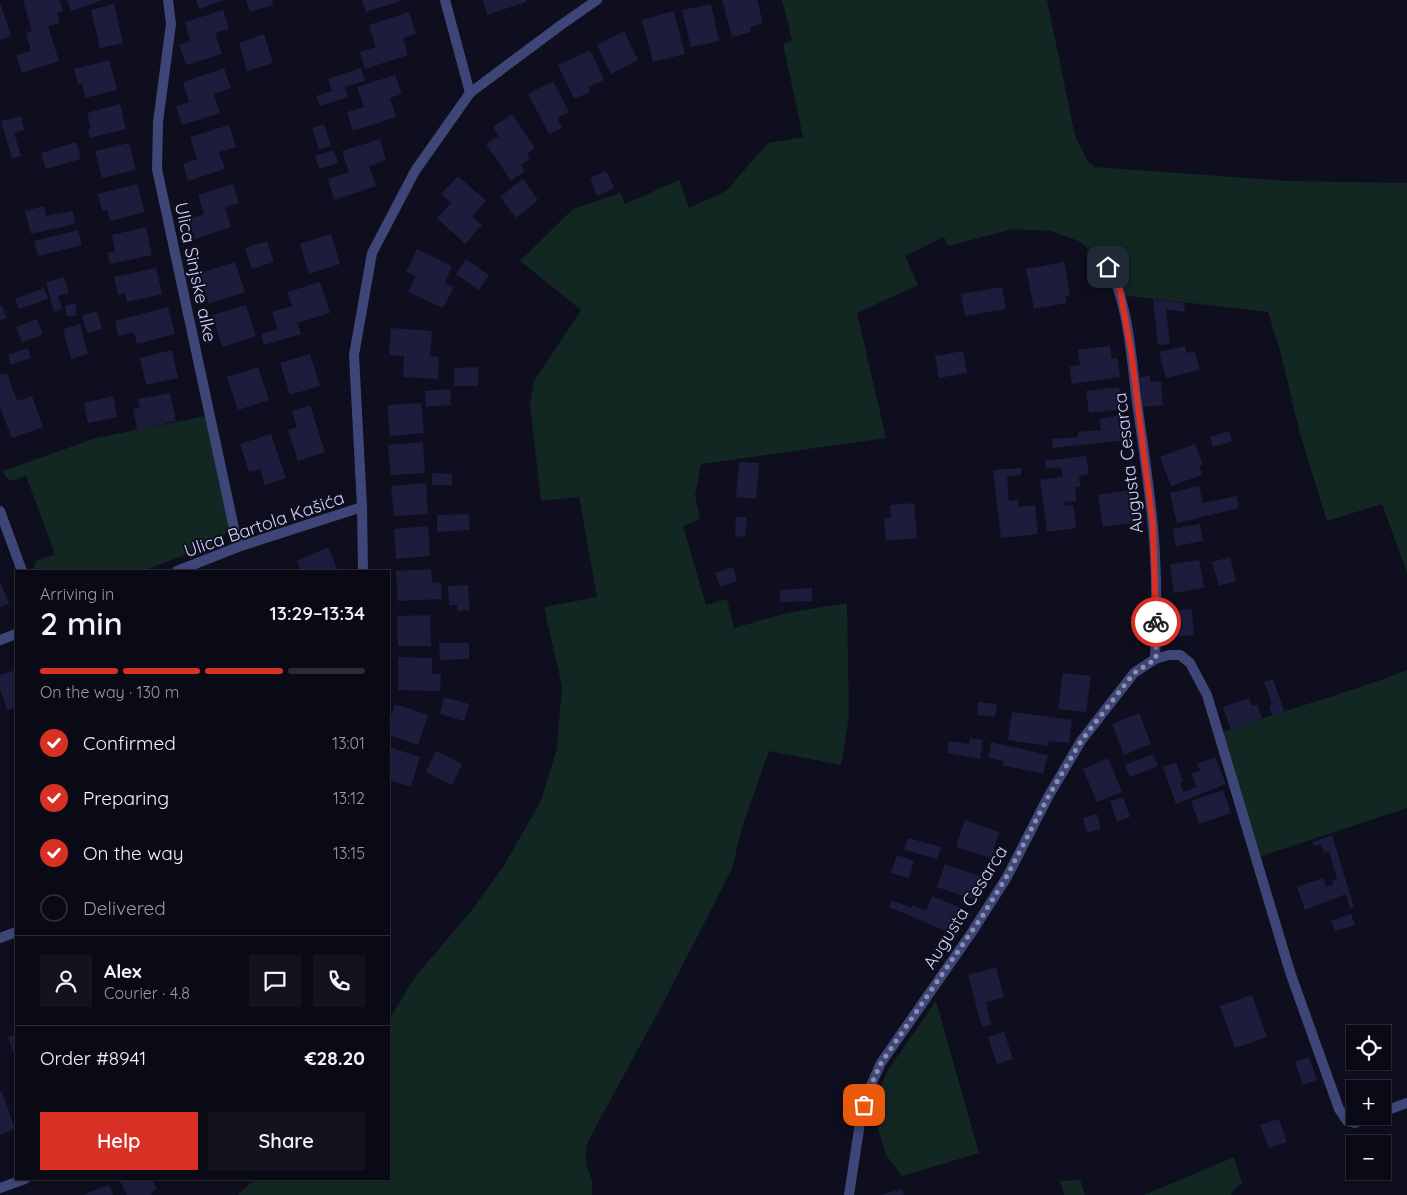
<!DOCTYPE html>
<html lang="en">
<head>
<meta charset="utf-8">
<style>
	:root { --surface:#0a0a16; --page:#13131f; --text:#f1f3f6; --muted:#999aa1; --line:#2a2b35; --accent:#d93025 }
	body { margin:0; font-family:Quicksand,sans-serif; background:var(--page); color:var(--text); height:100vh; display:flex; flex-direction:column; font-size:19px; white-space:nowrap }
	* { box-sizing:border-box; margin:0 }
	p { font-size:16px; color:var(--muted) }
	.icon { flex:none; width:28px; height:28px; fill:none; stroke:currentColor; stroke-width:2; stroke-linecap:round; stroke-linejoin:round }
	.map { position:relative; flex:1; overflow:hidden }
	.sheet { position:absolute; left:15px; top:570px; width:375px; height:610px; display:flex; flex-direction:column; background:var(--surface); border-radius:0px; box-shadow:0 1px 4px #0004,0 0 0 1px var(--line) }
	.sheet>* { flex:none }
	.tools { position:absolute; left:1346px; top:1025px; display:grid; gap:10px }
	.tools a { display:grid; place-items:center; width:45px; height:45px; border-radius:0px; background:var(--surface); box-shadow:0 1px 4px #0004,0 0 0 1px var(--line); font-size:25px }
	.pin { position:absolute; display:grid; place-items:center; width:42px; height:42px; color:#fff; margin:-21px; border-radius:10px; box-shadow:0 2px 8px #0006 }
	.courier { position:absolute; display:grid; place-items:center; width:50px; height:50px; margin:-25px; border:4px solid #d93025; border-radius:50%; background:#fff; color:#222; box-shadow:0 1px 6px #0007 }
	.summary em { font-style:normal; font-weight:600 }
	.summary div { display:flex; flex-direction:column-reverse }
	.summary { display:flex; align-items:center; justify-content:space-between; height:85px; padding:0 25px }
	h1 { font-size:32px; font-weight:600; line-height:38px }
	.bar { display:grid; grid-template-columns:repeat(4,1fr); gap:8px 5px; align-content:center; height:60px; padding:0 25px }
	.bar i { height:6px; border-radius:4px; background:var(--line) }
	.bar .selected { background:var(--accent) }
	.bar p { grid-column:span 4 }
	.line { display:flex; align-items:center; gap:12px; padding:0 25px; border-top:1px solid var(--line) }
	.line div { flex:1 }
	.round { display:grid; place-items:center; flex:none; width:52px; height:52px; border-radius:0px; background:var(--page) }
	ol { padding:0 25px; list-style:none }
	li { display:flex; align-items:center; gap:15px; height:55px }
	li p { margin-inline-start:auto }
	li .icon { padding:5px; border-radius:50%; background:var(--accent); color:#fff; stroke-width:4 }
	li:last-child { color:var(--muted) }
	li i { width:28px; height:28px; border:2px solid var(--line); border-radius:50% }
	.button { display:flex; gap:10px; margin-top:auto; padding:10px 25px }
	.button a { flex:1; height:58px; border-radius:0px; background:var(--accent); color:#fff; font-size:20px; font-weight:600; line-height:58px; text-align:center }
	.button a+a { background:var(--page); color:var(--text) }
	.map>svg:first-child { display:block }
</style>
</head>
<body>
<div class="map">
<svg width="1407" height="1195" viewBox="0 0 1407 1195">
	<rect width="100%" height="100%" fill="#0e0e1e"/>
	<path fill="#122722" d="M782,0H1047L1075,136L1087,160L1094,167L1288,181L1407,183V573L1382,504L1327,521L1301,437L1279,347L1268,312L1120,295L1108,267L1079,241L1050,231L1013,229L948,246L944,237L905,256L918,285L857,313L886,438L701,464L695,495L700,519L683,526L706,605L727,599L734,628L787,613L847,603L849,717L841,765L769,751L742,827L732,869L662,1005L594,1130L586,1147V1164L592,1180V1195H238L255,1179H389V1019L416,976L471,911L503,867L541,801L557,748L562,686L544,607L597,597L579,497L541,501L530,404L534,381L581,310L520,261L573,209L620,193L625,204L679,180L689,208L726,191L768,143L803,137L783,44L792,40Z
		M206,416L228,522V529L220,541L143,571H32L36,561L55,554L26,476L11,481L5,476L3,471L96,438Z
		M1407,670V808L1256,858L1219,734C1281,710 1345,695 1407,670Z
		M936,1001L979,1153L902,1176L886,1155L878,1129L874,1102L888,1070Z
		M1234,1157L1242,1183L1232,1192L1231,1195H1144Z
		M1080,1180L1085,1195H1064L1060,1181Z"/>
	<path fill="#1d1c3d" d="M23,0H60L63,11L57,13L60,23L48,26L59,61L22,73L16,55L31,51L26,33L32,31Z
		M67,0H103L71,11Z
		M196,0H225L199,9Z
		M246,0H272L273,5L250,12Z
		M362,0H403L366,12Z
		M483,0H526V2L487,15Z
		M722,0H757L763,23L750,27L751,32L732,37Z
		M0,3L11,36L0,40Z
		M114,4L123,43L100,48L91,10Z
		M711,4L719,41L691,47L682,10Z
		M223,10L229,29L215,33L222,54L186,65L179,45L190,41L185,22Z
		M674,11L685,54L653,62L642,20Z
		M409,12L416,34L403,38L408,55L365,69L360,52L376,47L369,25Z
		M624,31L638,60L611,74L597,45Z
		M264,34L273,63L247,71L239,43Z
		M590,50L604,80L588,87L590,92L574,99L558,65Z
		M109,60L117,90L85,98L82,84L78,85L74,69Z
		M224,68L231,88L214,94L220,113L182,125L176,106L189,102L183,82Z
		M361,68L365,81L345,87L348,97L320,106L316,96L332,91L328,79Z
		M395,75L402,94L390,98L396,117L353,131L347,112L364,107L357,87Z
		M553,81L569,112L557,118L562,128L549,134L528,94Z
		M120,104L126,129L90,138L88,129H91L87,113Z
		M512,114L535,148L527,154L530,159L521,165L525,171L511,181L486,144L499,136L493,127Z
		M21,116L24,130L14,133L21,156L12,158L1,121Z
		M324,124L331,146L319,150L312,128Z
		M229,125L236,147L219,152L225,169L188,181L183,164L197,159L190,137Z
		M380,139L386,160L369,166L376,186L334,200L328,179L349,172L342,151Z
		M76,142L81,159L46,169L41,153Z
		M129,143L136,170L102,178L95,151Z
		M334,150L338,163L319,169L315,156Z
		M606,171L614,188L597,196L590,178Z
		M458,176L486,201L472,216L482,225L465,244L437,218L451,203L441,194Z
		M523,179L538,200L516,218L500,197Z
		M137,184L145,212L110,221L107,210L102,211L98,194Z
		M233,184L239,203L225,207L231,227L195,239L189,219L204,214L198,195Z
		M44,206L46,216L73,211L75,224L31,234L25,211Z
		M146,227L152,255L110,264L107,253L115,251L112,235Z
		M78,230L82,245L38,256L34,241Z
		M331,234L340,264L309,274L300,244Z
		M267,241L274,262L252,269L245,248Z
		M417,249L452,266L445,283L454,287L443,308L408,292L416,276L406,272Z
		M466,259L489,275L479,290L456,274Z
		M235,262L245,292L209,304L200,273Z
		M1064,262L1070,295L1065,296L1067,303L1034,309L1026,269Z
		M156,268L162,294L127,302L125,293L118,295L114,277Z
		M64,277L69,293L58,296L62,309L54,312L46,282Z
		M320,282L330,313L297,323L301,334L264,345L261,334L278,329L272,312L292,306L287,292Z
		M1002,287L1006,309L965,316L961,294Z
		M44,288L48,299L19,309L15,299Z
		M1153,299L1184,303L1185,312L1166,309L1170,344L1158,345Z
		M75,303L77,315L67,317L65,306Z
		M2,305L7,318L0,320V306Z
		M246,305L256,336L222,347L212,315Z
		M168,307L175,334L137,344L134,332L118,336L115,321Z
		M97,311L102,329L87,333L82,315Z
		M37,319L43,334L22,343L16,327Z
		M80,324L88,354L71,359L63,329Z
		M391,328L432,331L430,356L439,357L438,379L403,377L404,356L389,355Z
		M1110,346L1112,359L1117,358L1120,377L1072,384L1069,367L1080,365L1078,350Z
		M1185,346L1186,353L1195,351L1200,370L1166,378L1159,352Z
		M28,348L31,358L11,365L8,355Z
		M172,350L178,378L146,385L140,358Z
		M963,351L967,373L939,378L935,356Z
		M310,354L320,386L290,395L280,363Z
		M258,367L269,400L238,410L227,377Z
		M478,367V386H454V368Z
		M7,373L17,401L32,396L43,427L12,438L0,408V375Z
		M1150,376L1151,382L1161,381L1163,405L1143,407L1140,377Z
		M1119,387L1122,409L1089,413L1086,391Z
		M450,389L451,405L426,407L425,391Z
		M170,393L176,421L137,430L133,409L140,408L138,399Z
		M113,396L117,417L88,423L84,403Z
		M421,403L424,433L390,436L387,405Z
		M310,405L325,452L298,461L288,430L297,427L292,411Z
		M1122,415L1126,440L1053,448L1052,439L1078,437V432L1101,430L1099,419Z
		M1229,431L1232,441L1213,447L1210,437Z
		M271,434L286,478L265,485L260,469L249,472L240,444Z
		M423,442L425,473L391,475L388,445Z
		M1195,444L1203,465L1199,466L1202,475L1171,486L1160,457Z
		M1086,456L1089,474L1079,476L1080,487H1075L1076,501L1064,502L1065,506L1073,505L1076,528L1047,532L1040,480L1063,477L1061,467L1046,469L1045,461Z
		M739,462L759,463L756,499L736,497Z
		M1021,468V475L1007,476L1009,501L1018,500V507L1035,505L1038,534L1001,538L993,470Z
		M432,473L452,474V485H432Z
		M426,483L428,514L394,516L391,486Z
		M1199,486L1203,503L1237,496L1239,508L1177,523L1170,493Z
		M1131,490L1135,523L1103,527L1098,495Z
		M914,503L917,538L886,541L884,518H891L890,505Z
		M469,514L470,530L437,532V515Z
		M736,517H747L745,537L735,536Z
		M1200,524L1203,541L1176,546L1173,529Z
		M428,526L430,556L396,559L394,529Z
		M328,547L338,571H301L297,561Z
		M1230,557L1236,581L1219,586L1212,562Z
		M1199,560L1204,588L1174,593L1170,564Z
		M733,567L737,581L720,587L715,573Z
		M431,569L432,583L441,582L442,599L398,601L396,571Z
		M0,581L9,604L0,607Z
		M468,585L470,610L457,611V605H449L448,586Z
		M812,588V601L780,602V590Z
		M1192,609L1194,635L1168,637L1166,611Z
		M430,615L431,646H398L397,616Z
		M439,643H469V659L440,660Z
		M398,657L432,658V674H441L440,691L398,690Z
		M16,670V707L7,710L0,689V675Z
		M1063,673L1091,676L1086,712L1058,709Z
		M1273,679L1284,711L1273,716L1269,706L1272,704L1264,682Z
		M444,697L469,704L464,721L440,714Z
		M1249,698L1252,706L1257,704L1262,719L1231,730L1223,707Z
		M978,702L997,704L995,717L977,715Z
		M395,704L428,715L418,745L389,735V722Z
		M1012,712L1072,720L1069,743L1049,741L1048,746L1008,740Z
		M1139,713L1151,744L1124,755L1112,724Z
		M970,738L983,740L980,759L947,753L949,741L969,744Z
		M991,742L1048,755L1043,774L1002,765L1003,761L988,758Z
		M389,747L420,757L411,787L389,780Z
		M436,751L462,764L452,785L426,772Z
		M1153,754L1158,766L1130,777L1125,765Z
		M1215,757L1226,784L1176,804L1163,767L1176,762L1183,782L1180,783L1183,792L1197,787L1191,774L1200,770L1197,764Z
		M1108,758L1122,792L1097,802L1083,769Z
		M1223,790L1231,813L1199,824L1191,801Z
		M1123,797L1130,817L1117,822L1110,801Z
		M1097,814L1101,829L1087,833L1083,818Z
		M965,820L999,832L991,858L956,847Z
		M1332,835L1354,907L1350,908L1346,894L1305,910L1297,887L1323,878L1326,887L1333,885L1332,881L1337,879L1329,851L1324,852L1321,844L1314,846L1312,842Z
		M908,838L941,847L937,859L904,850Z
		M897,855L914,861L909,878L891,873Z
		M945,864L985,878L978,901L937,887Z
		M932,896L963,909L953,934L889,907L892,900L911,908L912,905L926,911Z
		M1351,914L1355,925L1335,931L1331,921Z
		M996,967L1004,997L986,1002L991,1025L982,1027L968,975Z
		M1252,995L1267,1037L1235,1048L1220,1006Z
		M1004,1032L1013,1059L997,1064L988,1037Z
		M16,1034V1060L8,1037Z
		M1309,1057L1317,1080L1303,1085L1295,1062Z
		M2,1092L15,1129L0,1135V1093Z
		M1279,1119L1287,1142L1269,1148L1260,1125Z
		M119,1179H152L157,1189L151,1192L152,1195H127Z
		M109,1185L113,1195H83Z
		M902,1189L904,1195H883V1194Z"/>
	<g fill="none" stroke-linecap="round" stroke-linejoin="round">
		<path stroke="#3e4678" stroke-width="10" d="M168,0L171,24L158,122L157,169L238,547
			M445,0L470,93
			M1108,267C1127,296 1132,360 1136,395C1142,439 1149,483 1153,527C1157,571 1157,615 1155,659
			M0,511L22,571
			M177,571L238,547L362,507
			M363,571L362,507L354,355L372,253L415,171L470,93L561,25L597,0
			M0,640L16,634
			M0,938L16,932
			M1382,1112L1407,1103
			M0,1188L25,1179
			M849,1195L861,1116L867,1094L881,1063L972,932L1007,877L1048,797L1081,741L1134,673L1155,659L1169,655H1180L1190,663L1207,695L1290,972L1339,1109L1347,1121L1355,1123L1370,1116"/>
	</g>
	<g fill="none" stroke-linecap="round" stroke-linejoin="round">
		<path stroke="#8c8ead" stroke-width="5" stroke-dasharray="0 9" d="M864,1105L867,1094L881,1063L983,915L1007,876L1048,797L1081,741L1134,673L1156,659V622"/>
		<path stroke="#d93025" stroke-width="6" d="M1108,267L1114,276L1120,290L1131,351L1153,526L1156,622"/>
	</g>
	<g text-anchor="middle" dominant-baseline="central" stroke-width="4" stroke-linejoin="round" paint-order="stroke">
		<g font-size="18" fill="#d0d3fa" stroke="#0e0e1e">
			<text transform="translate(196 272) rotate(78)">Ulica Sinjske alke</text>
			<text transform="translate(1128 463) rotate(-97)">Augusta Cesarca</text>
			<text transform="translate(264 524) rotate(-19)">Ulica Bartola Kašića</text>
			<text transform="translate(965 907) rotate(-58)">Augusta Cesarca</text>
		</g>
	</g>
</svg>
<div class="tools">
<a><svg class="icon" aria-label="locate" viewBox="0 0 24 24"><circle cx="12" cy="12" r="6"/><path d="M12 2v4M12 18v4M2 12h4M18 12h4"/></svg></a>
<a>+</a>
<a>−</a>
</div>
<div class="pin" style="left:864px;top:1105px;background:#ea580c"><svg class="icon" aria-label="bag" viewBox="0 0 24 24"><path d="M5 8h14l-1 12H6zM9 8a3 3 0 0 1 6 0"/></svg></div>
<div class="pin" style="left:1108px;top:267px;background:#1f2937"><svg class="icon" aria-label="home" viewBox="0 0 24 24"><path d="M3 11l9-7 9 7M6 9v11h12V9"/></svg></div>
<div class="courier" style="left:1156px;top:622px"><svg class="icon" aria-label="bike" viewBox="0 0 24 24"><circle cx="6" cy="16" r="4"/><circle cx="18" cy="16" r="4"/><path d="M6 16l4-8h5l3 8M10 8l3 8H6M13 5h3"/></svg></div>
<section class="sheet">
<div class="summary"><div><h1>2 min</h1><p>Arriving in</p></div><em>13:29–13:34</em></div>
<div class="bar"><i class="selected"></i><i class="selected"></i><i class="selected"></i><i></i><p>On the way · 130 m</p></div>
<ol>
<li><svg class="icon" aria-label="check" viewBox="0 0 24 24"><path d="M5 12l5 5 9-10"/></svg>Confirmed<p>13:01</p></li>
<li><svg class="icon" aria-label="check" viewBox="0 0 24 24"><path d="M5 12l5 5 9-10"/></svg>Preparing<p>13:12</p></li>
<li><svg class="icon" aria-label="check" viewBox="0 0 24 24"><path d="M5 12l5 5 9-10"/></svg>On the way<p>13:15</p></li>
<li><i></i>Delivered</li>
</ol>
<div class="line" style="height:90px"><a class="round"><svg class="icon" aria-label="person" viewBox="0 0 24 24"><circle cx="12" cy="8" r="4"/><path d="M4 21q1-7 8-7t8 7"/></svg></a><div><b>Alex</b><p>Courier · 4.8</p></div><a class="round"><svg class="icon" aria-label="chat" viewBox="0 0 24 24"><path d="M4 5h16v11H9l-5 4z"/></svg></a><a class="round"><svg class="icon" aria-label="phone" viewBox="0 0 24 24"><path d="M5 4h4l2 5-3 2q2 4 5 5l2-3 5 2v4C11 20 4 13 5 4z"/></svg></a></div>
<div class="line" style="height:65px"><div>Order #8941</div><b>€28.20</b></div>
<div class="button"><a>Help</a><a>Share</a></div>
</section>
</div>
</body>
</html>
